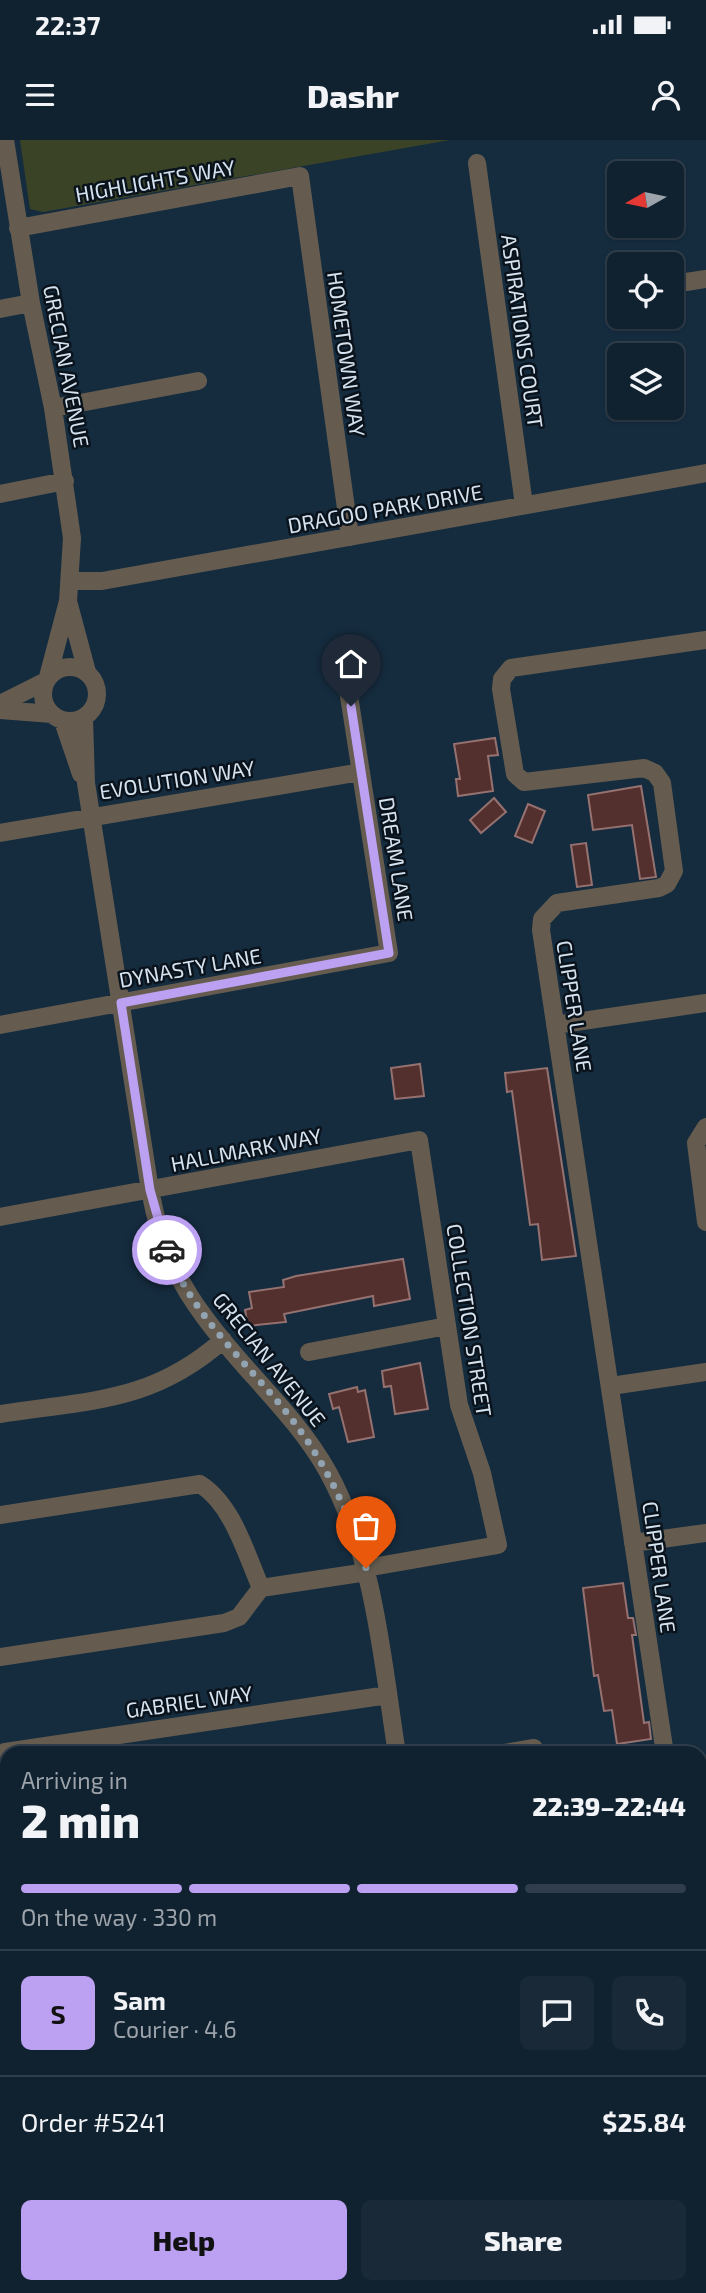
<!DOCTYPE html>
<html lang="en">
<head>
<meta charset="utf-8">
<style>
	:root { --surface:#10212f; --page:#192937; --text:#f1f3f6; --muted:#9ca3aa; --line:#303e4b; --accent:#bca0f2 }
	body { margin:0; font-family:"Exo 2",sans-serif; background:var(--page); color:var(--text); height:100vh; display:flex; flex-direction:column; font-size:26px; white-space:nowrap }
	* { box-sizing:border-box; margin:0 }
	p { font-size:23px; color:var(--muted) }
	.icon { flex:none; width:38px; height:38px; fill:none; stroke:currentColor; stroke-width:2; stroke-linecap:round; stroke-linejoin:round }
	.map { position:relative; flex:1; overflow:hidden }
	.panel { position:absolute; left:0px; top:1606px; width:707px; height:548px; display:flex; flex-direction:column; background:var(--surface); border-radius:21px 21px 0 0; box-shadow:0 2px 5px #0004,0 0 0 2px var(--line) }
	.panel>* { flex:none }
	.needle { width:46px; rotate:261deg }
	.controls { position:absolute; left:607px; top:21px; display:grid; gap:14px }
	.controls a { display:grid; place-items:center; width:77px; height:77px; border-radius:10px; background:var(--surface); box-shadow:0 2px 5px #0004,0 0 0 2px var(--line); font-size:35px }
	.pin { position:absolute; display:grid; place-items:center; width:60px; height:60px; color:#fff; margin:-72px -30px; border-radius:50% 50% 50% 0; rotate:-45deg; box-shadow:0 0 7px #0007 }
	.pin .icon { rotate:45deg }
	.courier { position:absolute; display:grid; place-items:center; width:70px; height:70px; margin:-35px; border:5px solid #bca0f2; border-radius:50%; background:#fff; color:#222; box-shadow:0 2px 9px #0007 }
	.summary em { font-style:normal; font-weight:800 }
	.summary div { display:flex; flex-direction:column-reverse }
	.summary { display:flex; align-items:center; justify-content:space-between; height:119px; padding:0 21px }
	h1 { font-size:46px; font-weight:800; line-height:52px }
	.bar { display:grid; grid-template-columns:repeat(4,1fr); gap:10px 7px; align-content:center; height:84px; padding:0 21px }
	.bar i { height:9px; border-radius:5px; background:var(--line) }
	.bar .selected { background:var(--accent) }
	.bar p { grid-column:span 4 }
	.line { display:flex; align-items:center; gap:18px; padding:0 21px; border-top:2px solid var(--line) }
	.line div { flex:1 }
	.round { display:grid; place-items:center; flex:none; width:74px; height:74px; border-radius:10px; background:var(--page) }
	.action { display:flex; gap:14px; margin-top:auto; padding:14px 21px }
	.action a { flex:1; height:80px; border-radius:10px; background:var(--accent); color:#111; font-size:28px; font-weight:800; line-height:80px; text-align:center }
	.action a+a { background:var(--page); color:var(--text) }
	.status { display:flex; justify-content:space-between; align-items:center; height:49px; padding:0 35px; background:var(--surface); direction:ltr }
	.status svg { height:19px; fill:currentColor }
	header { display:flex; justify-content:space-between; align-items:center; height:91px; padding:0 21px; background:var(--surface); font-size:32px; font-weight:800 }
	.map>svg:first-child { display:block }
</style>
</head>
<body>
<div class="status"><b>22:37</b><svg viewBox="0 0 49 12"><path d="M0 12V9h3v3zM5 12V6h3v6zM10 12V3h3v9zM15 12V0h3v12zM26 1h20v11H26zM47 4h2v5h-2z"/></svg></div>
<header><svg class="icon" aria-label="menu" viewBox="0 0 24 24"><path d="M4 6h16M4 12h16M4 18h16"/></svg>Dashr<svg class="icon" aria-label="person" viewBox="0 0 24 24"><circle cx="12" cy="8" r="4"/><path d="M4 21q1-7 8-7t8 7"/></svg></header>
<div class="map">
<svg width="706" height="2153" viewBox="0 0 706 2153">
	<rect width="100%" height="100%" fill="#152c3f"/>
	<path fill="#3b4327" d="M20,0H450L43,72L30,69Z"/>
	<path fill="#53302e" stroke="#95716f" stroke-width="2" d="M495,598L498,615L488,616L493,651L458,656L456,639H460L454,604Z
		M641,646L656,737L640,739L632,685L593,690L588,655Z
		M494,658L506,672L481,693L470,680Z
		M528,664L545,671L532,703L515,696Z
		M586,703L592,745L577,747L571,705Z
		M420,924L424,956L395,959L391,928Z
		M547,928L576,1116L542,1120L538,1084L530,1085L512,951L507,952L505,933Z
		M403,1119L410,1159L374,1166L373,1156L284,1174L286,1182L248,1186L245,1170L252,1168L249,1152L284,1147L283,1140L296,1136Z
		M420,1223L428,1269L395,1274L391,1246L384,1247L382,1231Z
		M357,1247L358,1252L365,1250L374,1297L348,1302L339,1267L333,1269L329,1254Z
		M623,1443L628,1478H633L636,1495H632L644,1583L649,1582L651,1599L617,1604L612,1570L604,1571L598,1535L594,1536L583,1448Z"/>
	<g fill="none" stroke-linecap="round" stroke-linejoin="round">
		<path stroke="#655c4f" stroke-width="18" d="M5,0L31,163L53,268L72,398L68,461L48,537
			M477,23L524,365
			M18,88L300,36L350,397
			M686,142L706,139
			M0,169L31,163
			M53,268L198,241
			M0,354L65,341
			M71,441H102L706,333
			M68,461L87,532
			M43 554a27 27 0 1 1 54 0a27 27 0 1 1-54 0Z
			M0,564L46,541
			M0,570L52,574
			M84,578L86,643L150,1050C158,1095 175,1138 203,1175C242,1230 295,1273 328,1332C375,1418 382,1518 397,1614
			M63,581L81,634
			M0,693L361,632
			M0,885L389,813L347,543
			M555,885L706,863
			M706,987L696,1003L706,1082
			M0,1077L419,1000L459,1265L482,1333L498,1405L366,1428
			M309,1212L447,1186
			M611,1246L706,1232
			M0,1274C89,1260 152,1263 223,1200
			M0,1375L200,1344C233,1365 246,1414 261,1448
			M633,1403L706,1393
			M0,1517L224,1483L239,1477L261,1448L367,1432
			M498,1614L534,1608
			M665,1614L541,790L542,779L557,763L659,748L667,744L674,731L662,643L655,633L644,628L524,642L515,634L501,549L502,539L511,528L706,500
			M0,1619L5,1612L388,1555
			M0,1627L7,1646
			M700,1638L706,1637
			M700,1758L706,1757
			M700,2010L706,2009
			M0,2028L7,2040
			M72,2147L76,2153
			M408,2147L409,2153
			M480,2147L481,2153
			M561,2147L563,2153
			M166,2153L191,2150L193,2153
			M281,2153V2147
			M683,2153L699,2151"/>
	</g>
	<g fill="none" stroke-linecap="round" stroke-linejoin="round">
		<path stroke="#92a3b2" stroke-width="7" stroke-dasharray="0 12.6" d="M167,1110C193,1177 247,1222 290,1277C326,1323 349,1372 366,1428"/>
		<path stroke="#bca0f2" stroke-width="9" d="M167,1110L150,1050L121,863L389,813L351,566"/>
	</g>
	<g text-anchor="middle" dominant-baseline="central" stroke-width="5" stroke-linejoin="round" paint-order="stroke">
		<g font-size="21" fill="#d5e3f0" stroke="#0a131c">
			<text transform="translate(155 40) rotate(-10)">HIGHLIGHTS WAY</text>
			<text transform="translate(523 191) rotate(82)">ASPIRATIONS COURT</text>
			<text transform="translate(347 214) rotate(82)">HOMETOWN WAY</text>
			<text transform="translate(67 226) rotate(79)">GRECIAN AVENUE</text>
			<text transform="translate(385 368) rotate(-10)">DRAGOO PARK DRIVE</text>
			<text transform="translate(177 639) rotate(-9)">EVOLUTION WAY</text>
			<text transform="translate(397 719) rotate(81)">DREAM LANE</text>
			<text transform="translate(190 827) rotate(-10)">DYNASTY LANE</text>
			<text transform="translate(575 866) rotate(81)">CLIPPER LANE</text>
			<text transform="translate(246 1009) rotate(-11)">HALLMARK WAY</text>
			<text transform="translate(470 1180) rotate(81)">COLLECTION STREET</text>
			<text transform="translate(270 1219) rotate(51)">GRECIAN AVENUE</text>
			<text transform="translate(660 1427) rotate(82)">CLIPPER LANE</text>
			<text transform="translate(189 1561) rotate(-8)">GABRIEL WAY</text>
		</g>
	</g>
</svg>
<div class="controls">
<a><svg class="needle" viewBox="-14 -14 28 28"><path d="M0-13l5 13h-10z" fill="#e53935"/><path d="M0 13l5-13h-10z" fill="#9ca3aa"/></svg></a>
<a><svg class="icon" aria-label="locate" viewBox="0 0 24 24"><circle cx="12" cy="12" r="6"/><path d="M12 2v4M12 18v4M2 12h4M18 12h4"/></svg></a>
<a><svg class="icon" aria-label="layers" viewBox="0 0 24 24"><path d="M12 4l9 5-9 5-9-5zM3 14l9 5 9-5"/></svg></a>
</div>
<div class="pin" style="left:366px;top:1428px;background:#ea580c"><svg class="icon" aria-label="bag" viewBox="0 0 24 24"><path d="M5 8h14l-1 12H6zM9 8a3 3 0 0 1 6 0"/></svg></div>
<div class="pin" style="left:351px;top:566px;background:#1f2937"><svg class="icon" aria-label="home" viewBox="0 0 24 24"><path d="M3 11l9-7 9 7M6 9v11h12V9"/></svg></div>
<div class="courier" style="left:167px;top:1110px"><svg class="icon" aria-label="car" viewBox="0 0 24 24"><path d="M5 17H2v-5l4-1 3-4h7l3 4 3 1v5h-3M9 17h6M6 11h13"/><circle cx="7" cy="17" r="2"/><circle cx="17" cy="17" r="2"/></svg></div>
<section class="panel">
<div class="summary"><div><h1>2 min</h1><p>Arriving in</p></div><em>22:39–22:44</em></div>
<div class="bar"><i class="selected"></i><i class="selected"></i><i class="selected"></i><i></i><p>On the way · 330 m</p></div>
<div class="line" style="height:126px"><b class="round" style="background:var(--accent);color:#111">S</b><div><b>Sam</b><p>Courier · 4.6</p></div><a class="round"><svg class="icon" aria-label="chat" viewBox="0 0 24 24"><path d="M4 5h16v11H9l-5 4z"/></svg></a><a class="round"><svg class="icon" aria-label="phone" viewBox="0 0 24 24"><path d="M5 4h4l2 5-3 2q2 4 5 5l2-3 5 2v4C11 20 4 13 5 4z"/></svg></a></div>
<div class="line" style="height:91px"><div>Order #5241</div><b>$25.84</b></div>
<div class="action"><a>Help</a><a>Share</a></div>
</section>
</div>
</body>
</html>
